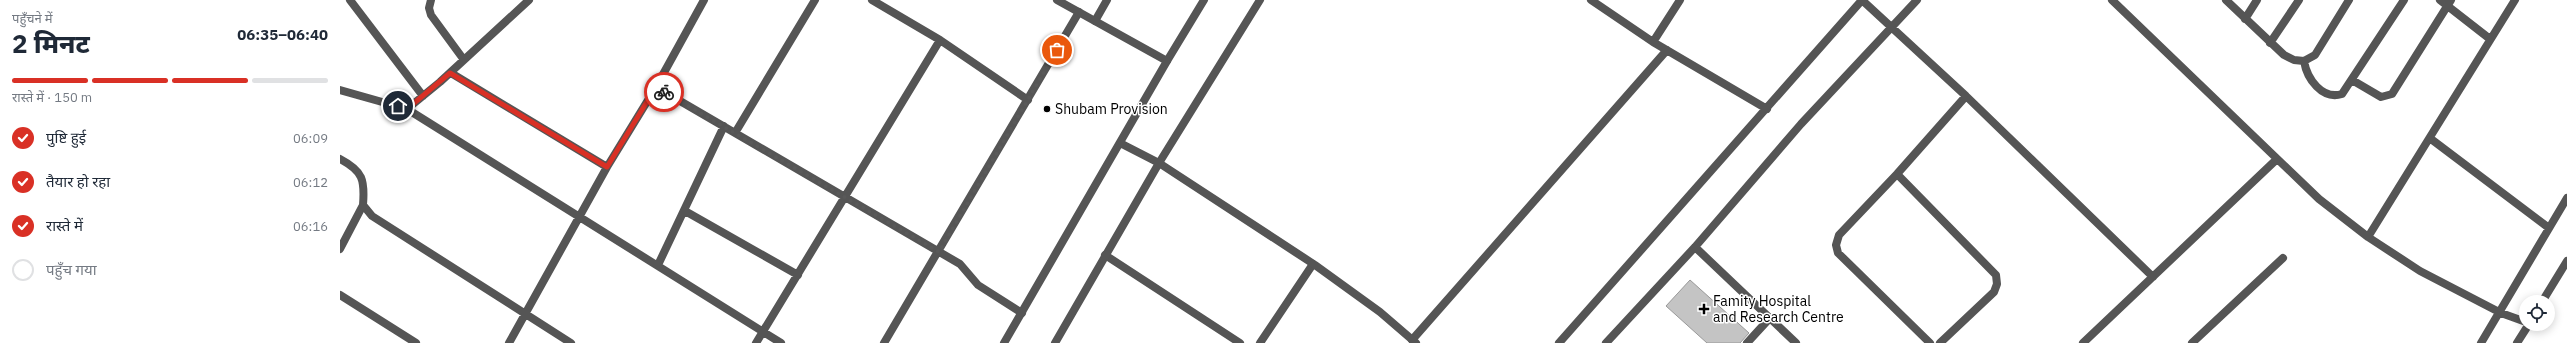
<!DOCTYPE html>
<html lang="hi">
<head>
<meta charset="utf-8">
<style>
	:root { --surface:#fff; --page:#f2f2f3; --text:#1f2937; --muted:#747a83; --line:#e0e1e3; --accent:#d93025 }
	body { margin:0; font-family:"IBM Plex Sans","Noto Sans Devanagari",sans-serif; background:var(--page); color:var(--text); height:100vh; display:flex; flex-direction:column; font-size:15px; white-space:nowrap }
	* { box-sizing:border-box; margin:0 }
	p { font-size:13px; color:var(--muted) }
	.icon { flex:none; width:22px; height:22px; fill:none; stroke:currentColor; stroke-width:2; stroke-linecap:round; stroke-linejoin:round }
	.map { position:relative; flex:1; overflow:hidden }
	.sheet { display:flex; flex-direction:column; background:var(--surface); width:340px }
	.sheet>* { flex:none }
	.fabs { position:absolute; left:2179px; top:295px; display:grid; gap:8px }
	.fabs a { display:grid; place-items:center; width:36px; height:36px; border-radius:50%; background:var(--surface); box-shadow:0 2px 10px #0003; font-size:20px }
	.pin { position:absolute; display:grid; place-items:center; width:34px; height:34px; color:#fff; margin:-17px; border:2px solid #fff; border-radius:50%; box-shadow:0 1px 4px #0007 }
	.courier { position:absolute; display:grid; place-items:center; width:40px; height:40px; margin:-20px; border:3px solid #d93025; border-radius:50%; background:#fff; color:#222; box-shadow:0 1px 5px #0007 }
	.overview em { font-style:normal; font-weight:800 }
	.overview div { display:flex; flex-direction:column-reverse }
	.overview { display:flex; align-items:center; justify-content:space-between; height:68px; padding:0 12px }
	h1 { font-size:26px; font-weight:800; line-height:30px }
	.bar { display:grid; grid-template-columns:repeat(4,1fr); gap:6px 4px; align-content:center; height:48px; padding:0 12px }
	.bar i { height:5px; border-radius:3px; background:var(--line) }
	.bar .selected { background:var(--accent) }
	.bar p { grid-column:span 4 }
	ol { padding:0 12px; list-style:none }
	li { display:flex; align-items:center; gap:12px; height:44px }
	li p { margin-inline-start:auto }
	li .icon { padding:4px; border-radius:50%; background:var(--accent); color:#fff; stroke-width:4 }
	li:last-child { color:var(--muted) }
	li i { width:22px; height:22px; border:2px solid var(--line); border-radius:50% }
	main { display:flex; flex:1; min-height:0 }
	.map>svg:first-child { display:block }
</style>
</head>
<body>
<main>
<section class="sheet">
<div class="overview"><div><h1>2 मिनट</h1><p>पहुँचने में</p></div><em>06:35–06:40</em></div>
<div class="bar"><i class="selected"></i><i class="selected"></i><i class="selected"></i><i></i><p>रास्ते में · 150 m</p></div>
<ol>
<li><svg class="icon" aria-label="check" viewBox="0 0 24 24"><path d="M5 12l5 5 9-10"/></svg>पुष्टि हुई<p>06:09</p></li>
<li><svg class="icon" aria-label="check" viewBox="0 0 24 24"><path d="M5 12l5 5 9-10"/></svg>तैयार हो रहा<p>06:12</p></li>
<li><svg class="icon" aria-label="check" viewBox="0 0 24 24"><path d="M5 12l5 5 9-10"/></svg>रास्ते में<p>06:16</p></li>
<li><i></i>पहुँच गया</li>
</ol>
</section>
<div class="map">
<svg width="2227" height="343" viewBox="0 0 2227 343">
	<rect width="100%" height="100%" fill="#fff"/>
	<path fill="#c4c4c4" stroke="#999" d="M1350,280L1409,333L1400,343H1367L1326,306Z"/>
	<g fill="none" stroke-linecap="round" stroke-linejoin="round">
		<path stroke="#555" stroke-width="8" d="M10,0L83,96
			M91,0L89,8L91,15L124,60
			M532,0L600,40L688,100
			M1251,0L1313,42L1427,109
			M1522,0L1626,96L1813,277
			M1772,0L1979,199L2028,237L2080,271L2161,313L2186,322
			M1886,0L1944,55L1954,60L1964,61L1975,55L2009,0
			M2100,0L2150,39
			M1905,19L1917,0
			M755,21L767,0
			M1313,42L1340,0
			M1930,43L1959,0
			M827,61L864,0
			M1964,61C1967,79 1982,100 2002,94L2064,0
			M111,73L267,167
			M2012,80L2041,97L2052,94L2111,0
			M316,87L620,264L638,285L682,313
			M0,90L67,109L441,343
			M67,109L100,82L189,0
			M395,133L475,0
			M2091,139L2209,228
			M0,159C23,171 25,180 23,205L32,216L231,343
			M819,163L920,0
			M1557,174L1656,275L1657,284L1654,292L1600,343
			M345,211L458,275
			M2028,237L2175,0
			M1355,247L1456,343
			M0,249L23,205
			M765,255L900,343
			M318,265L384,126
			M0,295L76,343
			M2202,302L2227,261
			M1072,340L1327,50
			M169,343L267,167L316,87L364,0
			M416,343L600,40
			M544,343L739,12
			M920,343L973,264
			M1219,343L1522,0
			M1266,343L1355,247L1461,124L1577,0
			M1407,343L1429,319
			M1590,343L1498,253L1496,245L1499,235L1557,174L1626,96
			M1743,343L1937,159
			M1852,343L1943,258
			M2141,343L2227,198
			M2177,343L2189,324"/>
		<path stroke="#555" stroke-width="8" d="M780,143L819,163L975,265L1040,312L1076,343
			M664,343L827,61L717,0
			M715,343L819,163"/>
	</g>
	<g fill="none" stroke-linecap="round" stroke-linejoin="round">
		<path stroke="#595959" stroke-width="4" stroke-dasharray="0 7.2" d="M324,92L599,252L717,50"/>
		<path stroke="#d93025" stroke-width="5" d="M58,106L67,109L110,73L267,167L316,87L324,92"/>
	</g>
	<g fill="#000" stroke="#fff" stroke-width="1.5">
		<circle cx="707" cy="109" r="4"/>
		<path d="M1362 303h4v4h4v4h-4v4h-4v-4h-4v-4h4z"/>
	</g>
	<g text-anchor="middle" dominant-baseline="central" stroke-width="3" stroke-linejoin="round" paint-order="stroke">
		<g font-size="14" fill="#000" stroke="#fff" text-anchor="start">
			<text x="715" y="109">Shubam Provision</text>
			<text x="1373" y="301">Famity Hospital<tspan x="1373" dy="16">and Research Centre</tspan></text>
		</g>
	</g>
</svg>
<div class="fabs">
<a><svg class="icon" aria-label="locate" viewBox="0 0 24 24"><circle cx="12" cy="12" r="6"/><path d="M12 2v4M12 18v4M2 12h4M18 12h4"/></svg></a>
</div>
<div class="pin" style="left:717px;top:50px;background:#ea580c"><svg class="icon" aria-label="bag" viewBox="0 0 24 24"><path d="M5 8h14l-1 12H6zM9 8a3 3 0 0 1 6 0"/></svg></div>
<div class="pin" style="left:58px;top:106px;background:#1f2937"><svg class="icon" aria-label="home" viewBox="0 0 24 24"><path d="M3 11l9-7 9 7M6 9v11h12V9"/></svg></div>
<div class="courier" style="left:324px;top:92px"><svg class="icon" aria-label="bike" viewBox="0 0 24 24"><circle cx="6" cy="16" r="4"/><circle cx="18" cy="16" r="4"/><path d="M6 16l4-8h5l3 8M10 8l3 8H6M13 5h3"/></svg></div>
</div>
</main>
</body>
</html>
